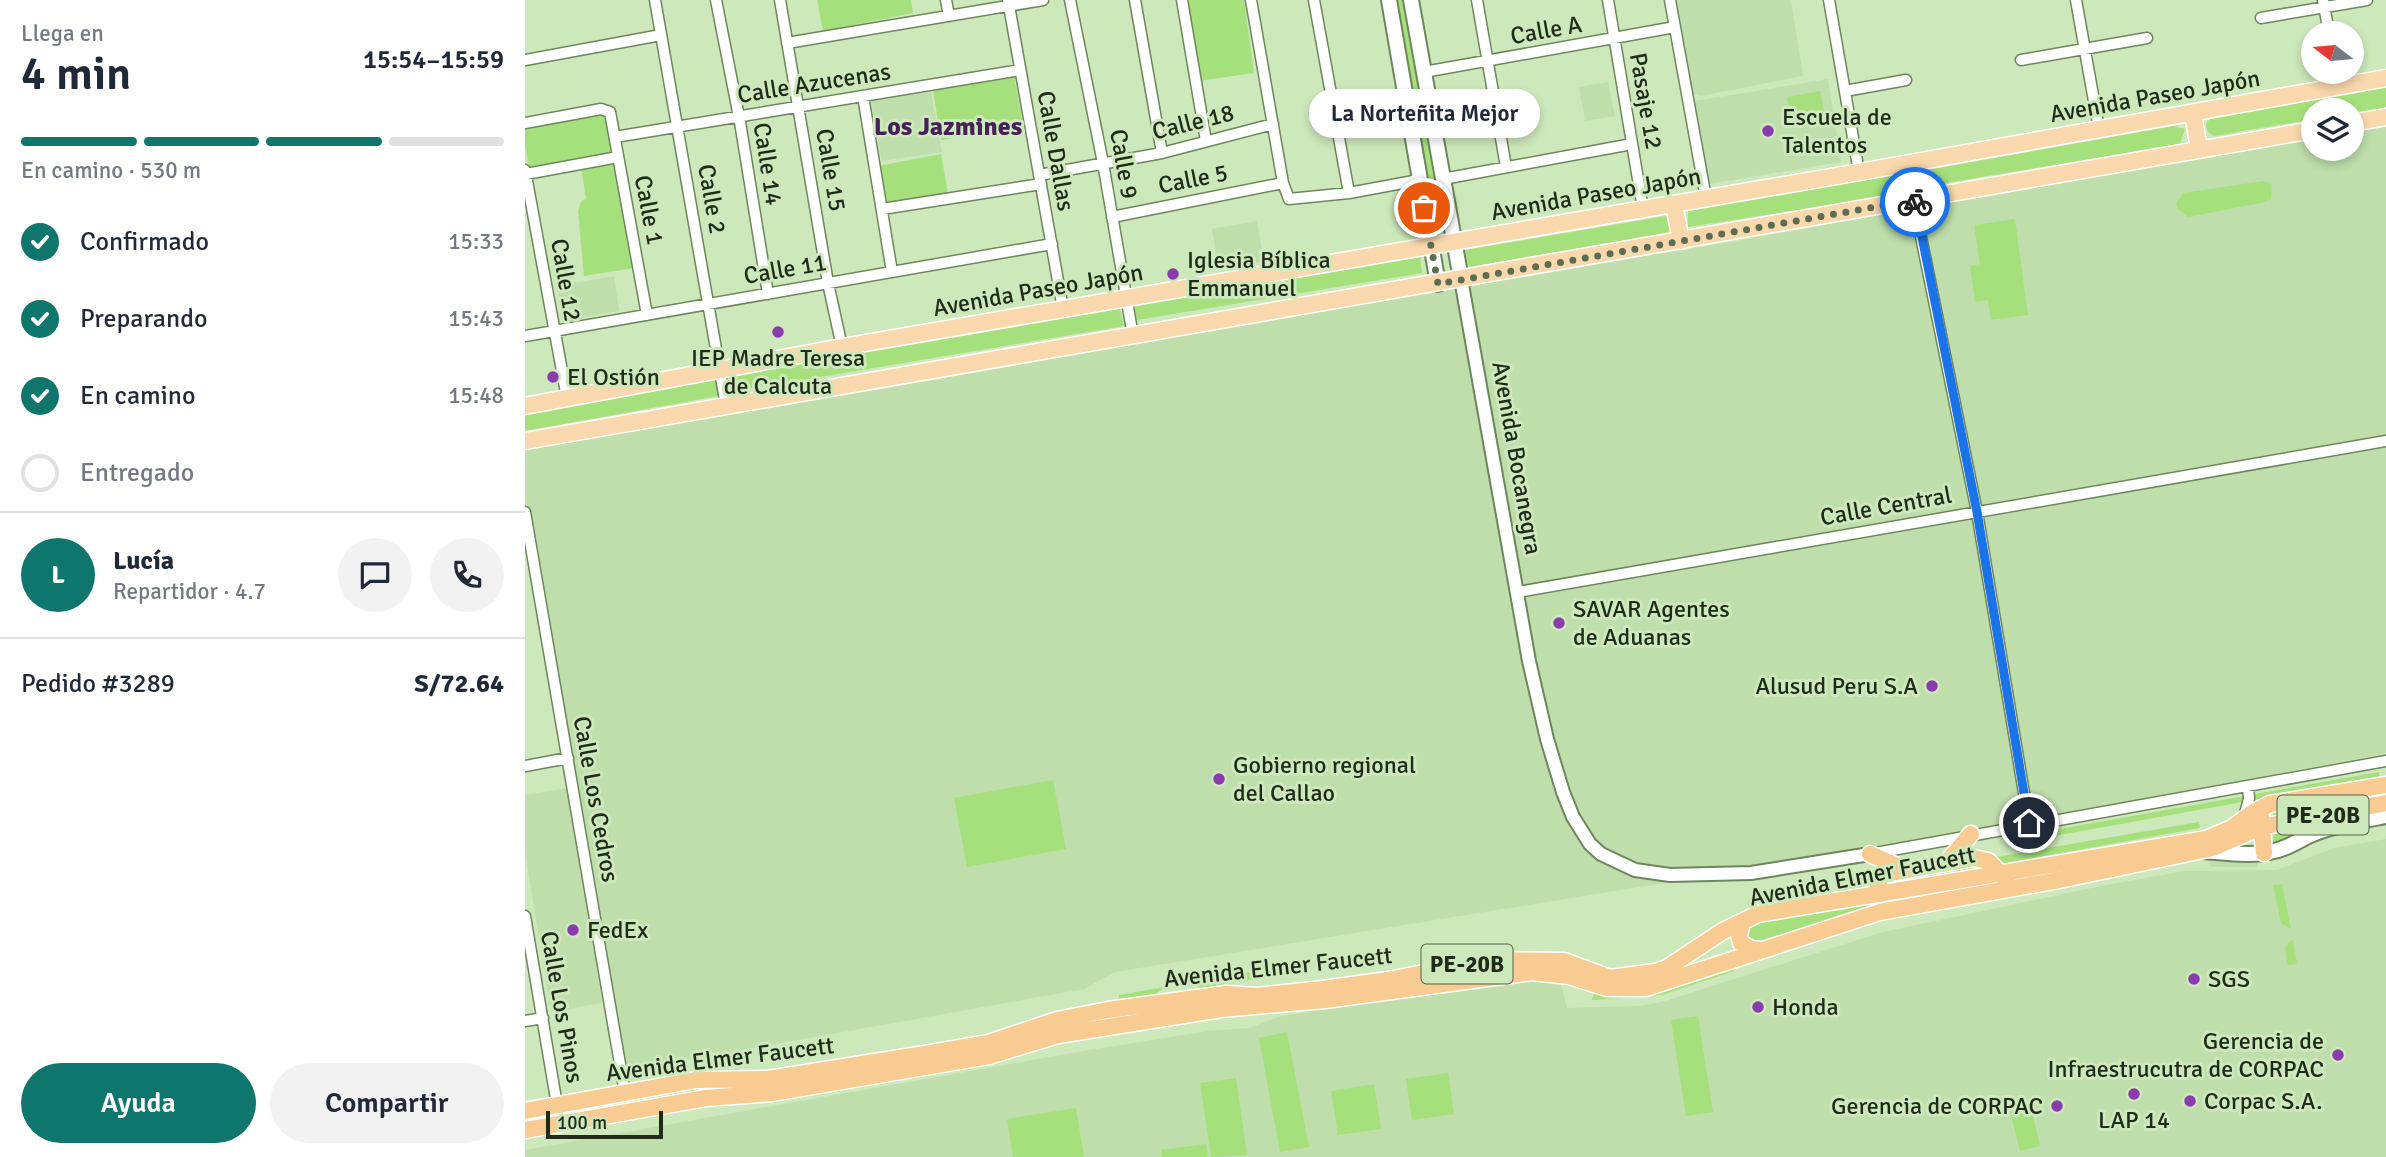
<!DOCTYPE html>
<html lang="es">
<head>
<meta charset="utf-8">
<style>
	:root { --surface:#fff; --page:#f2f2f3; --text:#1f2937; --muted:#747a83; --line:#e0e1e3; --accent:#0f766e }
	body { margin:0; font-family:Signika,sans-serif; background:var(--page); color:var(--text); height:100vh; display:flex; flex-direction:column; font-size:26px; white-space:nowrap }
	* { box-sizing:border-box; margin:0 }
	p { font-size:23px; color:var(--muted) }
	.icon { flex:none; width:38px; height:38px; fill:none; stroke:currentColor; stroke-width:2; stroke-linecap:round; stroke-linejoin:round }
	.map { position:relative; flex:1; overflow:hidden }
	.details { display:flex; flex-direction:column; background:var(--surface); width:525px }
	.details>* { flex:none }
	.needle { width:46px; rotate:286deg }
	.tools { position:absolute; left:1776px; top:21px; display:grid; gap:14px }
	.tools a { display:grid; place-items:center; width:63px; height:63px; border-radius:50%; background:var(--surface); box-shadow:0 4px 10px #0003; font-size:35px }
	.scale { position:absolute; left:21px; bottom:18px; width:117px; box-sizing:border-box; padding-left:7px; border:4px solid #212b1a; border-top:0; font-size:19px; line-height:24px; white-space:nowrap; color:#212b1a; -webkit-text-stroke:5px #cde8bb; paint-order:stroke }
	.pin { position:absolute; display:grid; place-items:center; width:60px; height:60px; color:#fff; margin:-30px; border:4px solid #fff; border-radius:50%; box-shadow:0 2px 7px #0007 }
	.courier { position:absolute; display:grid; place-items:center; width:70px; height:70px; margin:-35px; border:5px solid #1a73e8; border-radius:50%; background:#fff; color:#222; box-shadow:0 2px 9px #0007 }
	.bubble { position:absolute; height:49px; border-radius:24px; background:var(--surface); box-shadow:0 4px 10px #0003; font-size:23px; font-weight:600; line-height:49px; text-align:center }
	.headline em { font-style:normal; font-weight:600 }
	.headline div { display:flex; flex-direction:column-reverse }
	.headline { display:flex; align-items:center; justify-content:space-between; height:119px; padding:0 21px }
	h1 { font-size:46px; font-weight:600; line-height:52px }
	.bar { display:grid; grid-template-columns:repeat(4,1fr); gap:10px 7px; align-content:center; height:84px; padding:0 21px }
	.bar i { height:9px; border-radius:5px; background:var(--line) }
	.bar .selected { background:var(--accent) }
	.bar p { grid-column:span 4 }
	.line { display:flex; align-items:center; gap:18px; padding:0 21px; border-top:2px solid var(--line) }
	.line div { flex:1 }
	.round { display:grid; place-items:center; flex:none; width:74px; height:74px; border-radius:37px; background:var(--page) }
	ol { padding:0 21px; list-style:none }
	li { display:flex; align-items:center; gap:21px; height:77px }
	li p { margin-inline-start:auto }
	li .icon { padding:7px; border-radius:50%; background:var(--accent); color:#fff; stroke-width:4 }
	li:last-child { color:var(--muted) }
	li i { width:38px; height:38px; border:4px solid var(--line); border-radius:50% }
	.primary-button { display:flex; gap:14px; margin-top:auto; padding:14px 21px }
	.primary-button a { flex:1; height:80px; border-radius:42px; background:var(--accent); color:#fff; font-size:28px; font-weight:600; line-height:80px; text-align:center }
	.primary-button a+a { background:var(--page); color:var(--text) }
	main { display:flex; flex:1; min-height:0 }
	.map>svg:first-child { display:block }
</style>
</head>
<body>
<main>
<section class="details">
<div class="headline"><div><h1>4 min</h1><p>Llega en</p></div><em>15:54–15:59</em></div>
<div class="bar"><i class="selected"></i><i class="selected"></i><i class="selected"></i><i></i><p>En camino · 530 m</p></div>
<ol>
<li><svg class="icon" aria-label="check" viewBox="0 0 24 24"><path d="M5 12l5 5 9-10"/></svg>Confirmado<p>15:33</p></li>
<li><svg class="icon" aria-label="check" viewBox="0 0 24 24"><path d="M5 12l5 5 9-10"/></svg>Preparando<p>15:43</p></li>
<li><svg class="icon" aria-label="check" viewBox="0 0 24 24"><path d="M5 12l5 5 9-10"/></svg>En camino<p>15:48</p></li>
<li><i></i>Entregado</li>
</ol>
<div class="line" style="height:126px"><b class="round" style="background:var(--accent);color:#fff">L</b><div><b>Lucía</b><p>Repartidor · 4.7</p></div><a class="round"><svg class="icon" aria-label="chat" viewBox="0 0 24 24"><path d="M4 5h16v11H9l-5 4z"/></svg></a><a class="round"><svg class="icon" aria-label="phone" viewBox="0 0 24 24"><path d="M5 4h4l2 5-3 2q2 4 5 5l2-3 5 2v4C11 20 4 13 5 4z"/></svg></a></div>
<div class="line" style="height:91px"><div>Pedido #3289</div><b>S/72.64</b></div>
<div class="primary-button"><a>Ayuda</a><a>Compartir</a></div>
</section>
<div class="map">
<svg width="1861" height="1157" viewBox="0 0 1861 1157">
	<rect width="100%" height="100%" fill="#cde8bb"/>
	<path fill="#bfdeab" d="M1152,0H1266L1278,76L1176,96L1168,94Z
		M1303,79L1316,162L1183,184L1170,101Z
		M1083,82L1090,116L1060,121L1054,87Z
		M406,92L417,152L357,161L346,101Z
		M1861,124V753L1385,843L590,972L559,989L99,1071L0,499V450L751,317L1205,242L1788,137V149H1827V130Z
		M732,221L739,262L694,270L687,229Z
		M89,276L94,311L38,321L32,286Z
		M42,788L77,1003L26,1012L0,851V795Z
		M1861,839V1157H0V1150L558,1051L684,1031L724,1028L753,1017L955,982L1035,979L1042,1008L1115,1006L1137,1002L1358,932L1581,885L1660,871L1752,870L1809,848Z
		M1677,858H1732L1733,867H1686L1685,862Z"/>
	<path fill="#a6e07c" d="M292,0H386L388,13L298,31Z
		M662,0H719L729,73L673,81Z
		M870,0H879L919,229L911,230Z
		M489,75L498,126L416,140L408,90Z
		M1861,86V107L1827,113V110H1788V119L1689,136L1682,131L1681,124L1687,116Z
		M1295,91L1300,117L1266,123L1262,97Z
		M80,113L91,153L5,170L0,146V126Z
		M1649,126L1660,129L1655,144L1397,187V171Z
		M416,154L423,194L360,204L353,166Z
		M91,160L109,268L59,276L53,211L56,201L61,199L56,168Z
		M1372,172L1376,194L1163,227V211Z
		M1739,181L1747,185L1746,199L1740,202L1663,217L1653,209L1651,203L1658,193Z
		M1141,216L1146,233L944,267L940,250Z
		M1490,219L1503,315L1466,320L1463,300L1450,302L1445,266L1455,264L1449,225Z
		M895,256L897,273L612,320L609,303Z
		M594,306L599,326L205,392L203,375Z
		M190,377L193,379L195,392L193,396L0,431V411Z
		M1854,772L1855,777L1507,840L1505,834Z
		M528,780L541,849L442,867L429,798Z
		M1861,792V797L1749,817L1747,813Z
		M1816,817L1747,846L1749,832Z
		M1674,822L1675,828L1358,885L1361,876Z
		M1757,884L1766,929L1756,923L1748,885Z
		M1343,902L1345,911L1233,946L1225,941C1221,930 1224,927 1233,921L1303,909C1317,914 1330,905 1343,902Z
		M1768,939L1772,964L1762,965L1760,947Z
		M1208,963L1209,971L1137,995L1067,1000L1070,990Z
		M772,965L773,971L768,972L677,988L662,985V982Z
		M639,987C630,997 608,1004 594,998V995Z
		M1173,1016L1188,1112L1161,1116L1146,1020Z
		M762,1032L784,1147L755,1152L734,1038Z
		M923,1073L929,1114L887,1120L881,1079Z
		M711,1078L722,1155L686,1157L675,1083Z
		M849,1084L856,1129L813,1135L806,1091Z
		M169,1086L188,1087L201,1091L83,1108L82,1101Z
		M66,1103L68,1111L0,1125V1117Z
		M1505,1103L1515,1146L1495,1151L1484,1107Z
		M551,1108L559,1157H488L482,1119Z
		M681,1144L683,1157H637L636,1150Z"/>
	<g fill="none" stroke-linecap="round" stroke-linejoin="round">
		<defs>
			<path id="minor" d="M130,0L201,406
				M191,0L215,122L243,294
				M255,0L303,283L317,347
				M421,0L424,16
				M483,0L538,309
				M545,0L578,163L608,336
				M610,0L637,153
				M657,0L681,141
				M726,0L758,183L764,199L824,193L894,180
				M789,0L824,193
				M952,0L981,167
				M1083,0L1118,209
				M1145,0L1181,198
				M1304,0L1334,172
				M1551,0L1574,129
				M1798,0L1804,33
				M1736,18L1842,0
				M262,43L518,0
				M0,60L136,35
				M1496,60L1622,38
				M899,72L1150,27
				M1810,72L1813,87
				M1320,91L1381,80
				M338,96L367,272
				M0,123L76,109L85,112L122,315
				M90,137L495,70
				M1381,163L1452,512L1504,823
				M0,170L42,398
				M1,174L93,157
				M514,175L637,153L748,124
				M918,179L1107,144
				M357,209L516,184
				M587,217L758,183
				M0,336L527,244
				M0,512L100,1093
				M993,592L1861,441
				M0,766L43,758
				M1719,817L1724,799L1723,787
				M1345,854L1861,761
				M0,916L32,1105
				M0,1021L18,1018"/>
			<path id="tertiary" d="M936,279L1004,661L1022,739L1038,792L1048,817L1065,844L1076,854L1110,870L1145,875L1226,873L1345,854"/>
			<path id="secondary" d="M864,0L913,284
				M886,0L936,279
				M1678,851C1704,853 1728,857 1753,850C1764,847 1773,841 1783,836C1808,825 1834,821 1861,816"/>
			<path id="primary" d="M1668,113L1674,150
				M1827,123L1861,117
				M1149,204L1156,241
				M0,406L317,347L1329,173L1861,78
				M0,441L1788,130"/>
			<path id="trunk" d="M1736,816L1739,853
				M1345,854L1379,869
				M1422,862L1446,834
				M1352,894L1354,880L1359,874L1449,858L1463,861L1481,879
				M1217,922L1214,935L1216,943L1226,949L1238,950
				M0,1111L171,1080L243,1079L400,1054L463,1043L532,1020L583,1010L701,994L732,996L798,989L863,980L965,960L1039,961L1085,978L1130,972L1142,968L1198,931L1233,914L1681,839L1707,828L1727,813L1745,804L1861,785
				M0,1130L181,1098L247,1093L464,1056L533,1035L696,1009L800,1000L1007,972L1044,976L1082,988H1121L1355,912L1534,880L1688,848L1736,827L1861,803"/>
		</defs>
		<use href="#minor" stroke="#6d865c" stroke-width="13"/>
		<use href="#tertiary" stroke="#6d865c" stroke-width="16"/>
		<use href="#secondary" stroke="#6d865c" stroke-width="18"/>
		<use href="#primary" stroke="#fff" stroke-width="19"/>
		<use href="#trunk" stroke="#fff" stroke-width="19"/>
		<use href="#minor" stroke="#fff" stroke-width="10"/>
		<use href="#tertiary" stroke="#fff" stroke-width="12"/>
		<use href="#secondary" stroke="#fff" stroke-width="14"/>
		<use href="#primary" stroke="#f9d8ad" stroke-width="16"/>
		<use href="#trunk" stroke="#f7cb92" stroke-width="16"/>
	</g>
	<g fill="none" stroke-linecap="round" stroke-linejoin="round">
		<path stroke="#5d6d52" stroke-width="7" stroke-dasharray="0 12.6" d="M899,208L913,284L1390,200V202"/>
		<path stroke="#1a73e8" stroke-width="9" d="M1390,202L1452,512L1504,823"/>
	</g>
	<g fill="#8a3cad" stroke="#cde8bb" stroke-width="2.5">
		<circle cx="1243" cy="131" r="7"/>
		<circle cx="648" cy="274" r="7"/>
		<circle cx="253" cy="332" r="7"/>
		<circle cx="28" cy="377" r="7"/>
		<circle cx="1034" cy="623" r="7"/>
		<circle cx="1407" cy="686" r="7"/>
		<circle cx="694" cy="779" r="7"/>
		<circle cx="48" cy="930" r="7"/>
		<circle cx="1669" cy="979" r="7"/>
		<circle cx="1233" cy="1007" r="7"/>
		<circle cx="1813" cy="1055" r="7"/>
		<circle cx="1609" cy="1094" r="7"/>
		<circle cx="1665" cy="1101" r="7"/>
		<circle cx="1532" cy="1106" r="7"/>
	</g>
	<g text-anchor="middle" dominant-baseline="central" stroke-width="6" stroke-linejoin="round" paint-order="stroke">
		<g fill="#cde8bb" stroke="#55644a" stroke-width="2">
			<rect x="1752.5" y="795.5" width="91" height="39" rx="5"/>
			<rect x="896.5" y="944.5" width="91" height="39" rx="5"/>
		</g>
		<g font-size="23" font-weight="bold" fill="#212b1a">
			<text x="1798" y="815">PE-20B</text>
			<text x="942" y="964">PE-20B</text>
		</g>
		<g font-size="24" fill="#212b1a" stroke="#cde8bb">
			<text transform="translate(1021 30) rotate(-10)">Calle A</text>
			<text transform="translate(289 83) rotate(-9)">Calle Azucenas</text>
			<text transform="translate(1630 96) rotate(-10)">Avenida Paseo Japón</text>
			<text transform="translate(1121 101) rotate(80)">Pasaje 12</text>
			<text transform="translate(668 122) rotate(-14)">Calle 18</text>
			<text transform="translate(531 151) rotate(80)">Calle Dallas</text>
			<text transform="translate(243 164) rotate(81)">Calle 14</text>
			<text transform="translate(599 164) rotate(80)">Calle 9</text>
			<text transform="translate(306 170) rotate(80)">Calle 15</text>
			<text transform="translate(668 179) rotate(-11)">Calle 5</text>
			<text transform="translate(1071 194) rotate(-10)">Avenida Paseo Japón</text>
			<text transform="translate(187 199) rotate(80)">Calle 2</text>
			<text transform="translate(124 210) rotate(79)">Calle 1</text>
			<text transform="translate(260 269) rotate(-10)">Calle 11</text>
			<text transform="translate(41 280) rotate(80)">Calle 12</text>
			<text transform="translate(513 290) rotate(-10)">Avenida Paseo Japón</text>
			<text transform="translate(992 458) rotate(80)">Avenida Bocanegra</text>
			<text transform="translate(1361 506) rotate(-10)">Calle Central</text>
			<text transform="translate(71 799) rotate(80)">Calle Los Cedros</text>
			<text transform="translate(1337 876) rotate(-11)">Avenida Elmer Faucett</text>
			<text transform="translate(753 967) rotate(-6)">Avenida Elmer Faucett</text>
			<text transform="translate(37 1007) rotate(80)">Calle Los Pinos</text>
			<text transform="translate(195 1059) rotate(-7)">Avenida Elmer Faucett</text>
		</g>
		<g font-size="24" fill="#212b1a" stroke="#cde8bb" text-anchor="start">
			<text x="1257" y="117">Escuela de<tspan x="1257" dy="28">Talentos</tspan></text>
			<text x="662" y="260">Iglesia Bíblica<tspan x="662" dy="28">Emmanuel</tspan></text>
			<text x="253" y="358" text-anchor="middle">IEP Madre Teresa<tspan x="253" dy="28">de Calcuta</tspan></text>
			<text x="42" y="377">El Ostión</text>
			<text x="1048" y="609">SAVAR Agentes<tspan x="1048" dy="28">de Aduanas</tspan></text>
			<text x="1393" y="686" text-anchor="end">Alusud Peru S.A</text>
			<text x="708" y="765">Gobierno regional<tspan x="708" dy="28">del Callao</tspan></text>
			<text x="62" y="930">FedEx</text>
			<text x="1683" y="979">SGS</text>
			<text x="1247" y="1007">Honda</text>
			<text x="1799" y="1041" text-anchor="end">Gerencia de<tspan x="1799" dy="28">Infraestrucutra de CORPAC</tspan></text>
			<text x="1679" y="1101">Corpac S.A.</text>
			<text x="1518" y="1106" text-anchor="end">Gerencia de CORPAC</text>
			<text x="1609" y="1120" text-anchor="middle">LAP 14</text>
		</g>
		<g font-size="26" font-weight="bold" fill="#462157" stroke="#cde8bb">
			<text x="423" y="127">Los Jazmines</text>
		</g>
	</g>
</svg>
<div class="tools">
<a><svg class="needle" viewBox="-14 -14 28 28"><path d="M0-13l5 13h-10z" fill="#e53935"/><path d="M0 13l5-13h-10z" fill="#747a83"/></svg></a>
<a><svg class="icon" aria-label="layers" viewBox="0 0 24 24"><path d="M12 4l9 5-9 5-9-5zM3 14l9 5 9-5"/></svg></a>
</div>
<div class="scale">100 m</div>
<div class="pin" style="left:899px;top:208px;background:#ea580c"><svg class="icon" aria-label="bag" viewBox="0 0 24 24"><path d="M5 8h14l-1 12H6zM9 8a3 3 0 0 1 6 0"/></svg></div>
<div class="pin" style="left:1504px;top:823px;background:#1f2937"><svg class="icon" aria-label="home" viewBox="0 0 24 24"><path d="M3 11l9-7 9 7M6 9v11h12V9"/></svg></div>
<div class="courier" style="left:1390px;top:202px"><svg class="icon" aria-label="bike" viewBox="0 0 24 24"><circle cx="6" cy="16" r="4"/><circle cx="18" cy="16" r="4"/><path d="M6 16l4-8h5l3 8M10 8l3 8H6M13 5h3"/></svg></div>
<div class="bubble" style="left:784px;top:89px;width:231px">La Norteñita Mejor</div>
</div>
</main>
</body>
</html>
